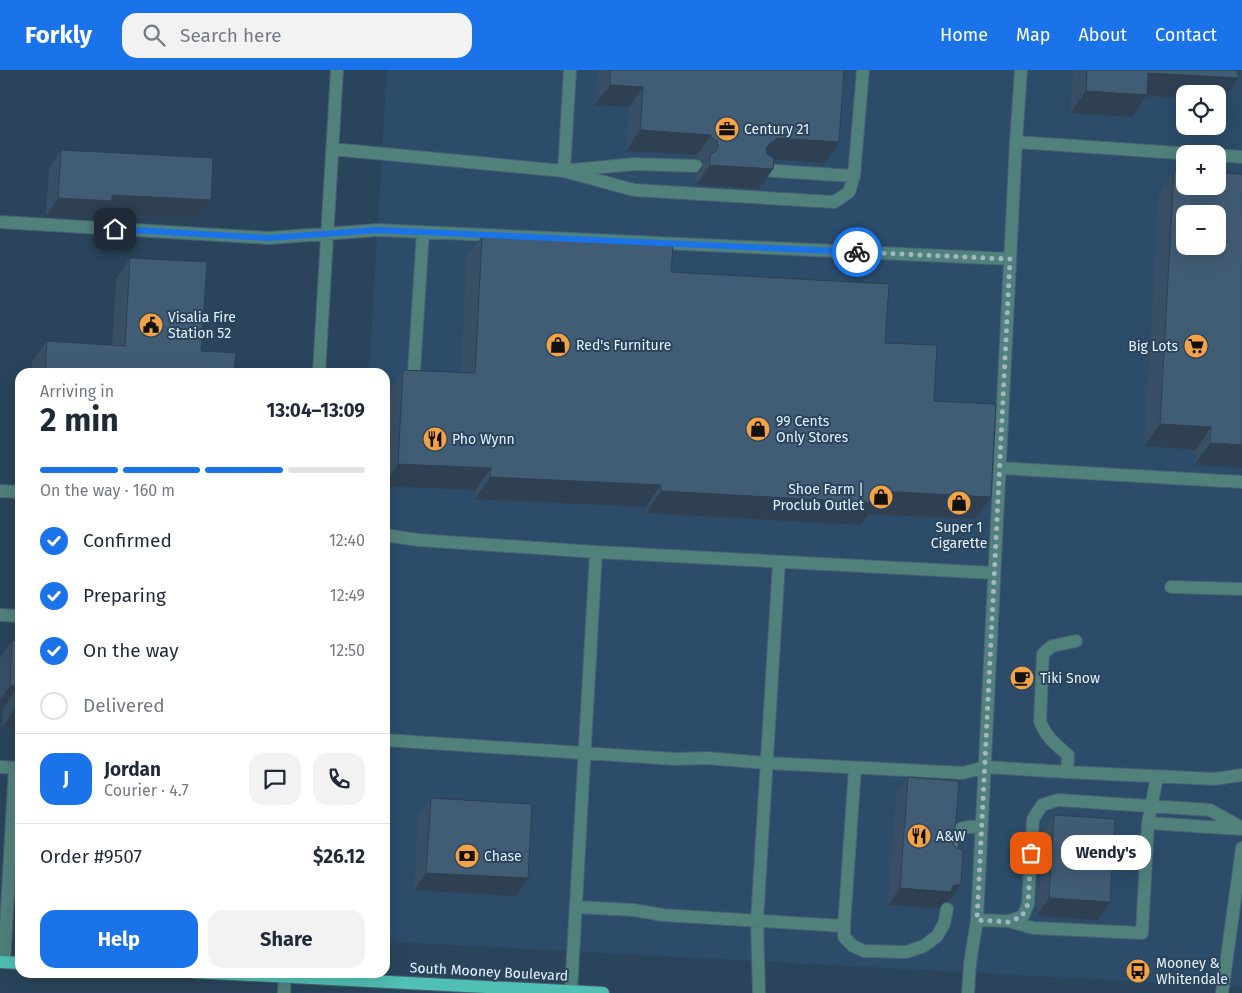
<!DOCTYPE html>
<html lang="en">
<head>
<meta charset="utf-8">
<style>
	:root { --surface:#fff; --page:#f2f2f3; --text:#1f2937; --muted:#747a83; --line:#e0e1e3; --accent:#1a73e8 }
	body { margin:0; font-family:"Fira Sans",sans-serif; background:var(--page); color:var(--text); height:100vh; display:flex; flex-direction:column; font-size:19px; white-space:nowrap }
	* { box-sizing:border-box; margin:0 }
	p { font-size:16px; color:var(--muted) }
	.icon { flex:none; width:28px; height:28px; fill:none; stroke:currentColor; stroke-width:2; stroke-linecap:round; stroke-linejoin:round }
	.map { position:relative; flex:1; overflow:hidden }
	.drawer { position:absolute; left:15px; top:298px; width:375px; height:610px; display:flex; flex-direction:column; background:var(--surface); border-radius:15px; box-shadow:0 5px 20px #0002 }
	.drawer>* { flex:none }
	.tools { position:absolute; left:1176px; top:15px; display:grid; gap:10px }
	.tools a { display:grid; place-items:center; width:50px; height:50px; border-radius:10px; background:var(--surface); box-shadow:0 5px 20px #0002; font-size:25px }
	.pin { position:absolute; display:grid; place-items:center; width:42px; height:42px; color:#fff; margin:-21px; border-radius:10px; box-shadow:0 2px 8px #0006 }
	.courier { position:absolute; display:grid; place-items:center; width:50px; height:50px; margin:-25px; border:4px solid #1a73e8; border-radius:50%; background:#fff; color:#222; box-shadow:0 1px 6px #0007 }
	.bubble { position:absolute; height:35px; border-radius:15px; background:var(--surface); box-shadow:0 5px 20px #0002; font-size:16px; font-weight:700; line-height:35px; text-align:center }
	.summary em { font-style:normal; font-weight:700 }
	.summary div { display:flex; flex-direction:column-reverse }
	.summary { display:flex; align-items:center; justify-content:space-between; height:85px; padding:0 25px }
	h1 { font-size:32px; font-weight:700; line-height:38px }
	.bar { display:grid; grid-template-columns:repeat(4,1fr); gap:8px 5px; align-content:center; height:60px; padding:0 25px }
	.bar i { height:6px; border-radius:4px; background:var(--line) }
	.bar .active { background:var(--accent) }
	.bar p { grid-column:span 4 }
	.line { display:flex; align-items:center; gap:12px; padding:0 25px; border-top:1px solid var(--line) }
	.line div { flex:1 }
	.round { display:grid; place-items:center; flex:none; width:52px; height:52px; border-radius:15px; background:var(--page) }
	ol { padding:0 25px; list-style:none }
	li { display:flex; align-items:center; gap:15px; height:55px }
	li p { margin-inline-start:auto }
	li .icon { padding:5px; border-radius:50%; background:var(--accent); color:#fff; stroke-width:4 }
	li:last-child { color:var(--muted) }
	li i { width:28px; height:28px; border:2px solid var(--line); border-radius:50% }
	.cta { display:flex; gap:10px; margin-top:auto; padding:10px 25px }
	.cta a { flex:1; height:58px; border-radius:15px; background:var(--accent); color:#fff; font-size:20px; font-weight:700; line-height:58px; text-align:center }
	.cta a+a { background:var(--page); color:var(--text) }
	header { display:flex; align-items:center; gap:30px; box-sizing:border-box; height:70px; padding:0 25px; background:var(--accent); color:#fff }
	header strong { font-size:24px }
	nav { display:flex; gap:28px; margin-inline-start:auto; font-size:18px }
	.search { width:350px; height:45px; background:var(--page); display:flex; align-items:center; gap:12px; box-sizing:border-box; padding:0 18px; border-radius:15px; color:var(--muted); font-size:19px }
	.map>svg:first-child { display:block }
</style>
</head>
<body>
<header>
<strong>Forkly</strong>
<div class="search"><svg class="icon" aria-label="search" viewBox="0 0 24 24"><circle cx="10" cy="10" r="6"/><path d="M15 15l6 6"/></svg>Search here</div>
<nav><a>Home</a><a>Map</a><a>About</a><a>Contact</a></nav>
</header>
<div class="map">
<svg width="1242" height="923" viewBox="0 0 1242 923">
	<rect width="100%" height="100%" fill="#29445b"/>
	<path fill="#2c4c6a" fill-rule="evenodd" d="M387,0H1242V917L395,872L385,863V302H369ZM1185,24H1218V56H1185ZM1185,84H1218V116H1185ZM1185,144H1218V176H1185Z"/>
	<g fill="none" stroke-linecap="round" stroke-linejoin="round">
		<defs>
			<path id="minor" d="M1016,72L1021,0
				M332,79L564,101L634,120L834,132L849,122L854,106L863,0
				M1218,85L1242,87
				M572,100L635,94L696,96
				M760,100L854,106
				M564,101L570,0
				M0,152L269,168L378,160L1010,189
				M319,302L337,0
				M414,302L423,162
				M1000,398L1242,412
				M0,421L20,422
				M385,465L418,470L596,482L994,503
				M1171,517L1242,519
				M0,545L20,546
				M1076,571L1052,576L1043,584L1040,651C1045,666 1056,675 1068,685L1067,702L1215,709L1242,705
				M385,670L675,689L707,688L767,693L963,703L985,697L1067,702
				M0,697L20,698
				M1148,753L1240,759
				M950,780C953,757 961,756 982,757
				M576,837L634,840L663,845L844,856L855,698
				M977,850L1009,851L1033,858L1142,863L1148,753L1157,707
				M1009,851L1023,846L1028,834L1033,749L1042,735L1058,730L1210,740L1242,758
				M844,856V867L853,876L864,881L906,882L924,876L937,866L944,854L947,839
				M4,892L15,698
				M571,921L596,482
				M284,923L285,902
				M759,923L757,851L779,492
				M968,923L970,893L977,850L1016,72L1194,84
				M1222,923L1242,778"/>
			<path id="major" d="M0,892L20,893
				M194,902L603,923"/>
		</defs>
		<use href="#minor" stroke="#476075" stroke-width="14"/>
		<use href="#major" stroke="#476075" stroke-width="14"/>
		<use href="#minor" stroke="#50817b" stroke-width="12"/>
		<use href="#major" stroke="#50bfb4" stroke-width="12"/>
	</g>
	<path fill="#384f65" d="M597,0H844L825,93L774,90L773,99L759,119L696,115V104L703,94V92L697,88V85L626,81L629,37L595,35Z
		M1073,0H1238L1222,31L1146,26L1132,47L1070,43Z
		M61,80L211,130L199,148L104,143L100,149L46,146L49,98Z
		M1174,100L1242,398L1194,395L1196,380L1144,376L1159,123Z
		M482,166L671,202L885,273L934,331L991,427L975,449L869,444L861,455L646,443V437L475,429V420L385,416V376L388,322L403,300L461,303L466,188Z
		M130,188L201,281L234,302H32V292L47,271L112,275L116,209Z
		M12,570L20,571V659L2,658L3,639H0V588Z
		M908,707L953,772L961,814L949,831L943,833L939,838L888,835L896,724Z
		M431,728L516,826L414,820L418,746Z
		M1054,745L1110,832L1098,850L1036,846L1042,762Z"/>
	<path fill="#2e4052" d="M1148,3L1238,8L1222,31L1218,30V24H1185V28L1146,26L1132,47L1070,43L1086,21Z
		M610,15L643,17L629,37L595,35Z
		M640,60L711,65L697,85L626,81Z
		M776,68L839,72L825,93L763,89L756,93L770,73Z
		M710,95L773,99L759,119L696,115Z
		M112,125L211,130L199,148L104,143L100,149L46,146L58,128Z
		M1160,354L1211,357L1196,380L1144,376Z
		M1210,373L1242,375V398L1194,395Z
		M398,394L491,398L475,420L385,416V413Z
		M490,407L661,415L646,437L475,429Z
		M661,421H878L991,427L975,449L869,444L861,455L646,443Z
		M10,616H18L3,639H0V630Z
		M17,636H20V659L2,658Z
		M426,803L528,808L516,826L414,820Z
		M961,814L949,831L943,833L939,838L888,835L900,818L953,816Z
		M1049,828L1110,832L1098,850L1036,846Z"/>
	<path fill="#415c75" stroke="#2e4052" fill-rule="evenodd" d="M610,0H844L839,72L776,68L775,71L770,73L766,79L767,84L774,88L773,99L710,95V84L715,82L718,76L717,71L711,67V65L640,60L643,17L610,15Z
		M1087,0H1238V8L1148,3L1147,25L1086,21Z
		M61,80L213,88L211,130L112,125V131L58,128Z
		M1174,100L1185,101V116H1218V103L1242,104V375L1210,373L1211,357L1160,354ZM1185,144H1218V176H1185Z
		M482,166L673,175L671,202L889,214L885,273L937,275L934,331L996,334L991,427L878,421L877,433L661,421V415L490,407L491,398L398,394L403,300L475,303Z
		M130,188L207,192L201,281L236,283L234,302H45L47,271L125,276Z
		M12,570L20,571V636H17L18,616H10Z
		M908,707L959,711L956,750L953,772L956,778L963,780L961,814L953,816L951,822L900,818Z
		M431,728L532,734L528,808L426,803Z
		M1054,745L1115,749L1110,832L1049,828Z"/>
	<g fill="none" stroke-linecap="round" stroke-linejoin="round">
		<path stroke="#a4b5c6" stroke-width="5" stroke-dasharray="0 9" d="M857,182L1010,189L977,850L1009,852L1022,846L1028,834L1031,783"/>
		<path stroke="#1a73e8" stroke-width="6" d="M115,159L269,168L378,160L857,182"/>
	</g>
	<defs>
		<symbol id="office-disc" viewBox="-11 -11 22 22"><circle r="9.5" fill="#f4a344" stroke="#29445b"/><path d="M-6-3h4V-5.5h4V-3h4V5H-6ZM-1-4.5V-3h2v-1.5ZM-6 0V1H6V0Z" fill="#111"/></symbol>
		<symbol id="civic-disc" viewBox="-11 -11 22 22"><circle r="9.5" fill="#f4a344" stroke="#29445b"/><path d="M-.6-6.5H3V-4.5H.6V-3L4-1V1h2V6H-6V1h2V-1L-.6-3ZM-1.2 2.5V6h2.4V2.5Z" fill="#111"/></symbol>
		<symbol id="shop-disc" viewBox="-11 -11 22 22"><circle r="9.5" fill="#f4a344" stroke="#29445b"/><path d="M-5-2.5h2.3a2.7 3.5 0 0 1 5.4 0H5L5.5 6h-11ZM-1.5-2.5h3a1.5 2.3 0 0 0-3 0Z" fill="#111"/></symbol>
		<symbol id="supermarket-disc" viewBox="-11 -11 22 22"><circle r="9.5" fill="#f4a344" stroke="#29445b"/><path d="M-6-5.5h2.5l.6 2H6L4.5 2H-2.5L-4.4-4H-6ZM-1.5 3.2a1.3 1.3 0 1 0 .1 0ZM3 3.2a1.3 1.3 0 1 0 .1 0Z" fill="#111"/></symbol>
		<symbol id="restaurant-disc" viewBox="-11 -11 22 22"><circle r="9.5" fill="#f4a344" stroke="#29445b"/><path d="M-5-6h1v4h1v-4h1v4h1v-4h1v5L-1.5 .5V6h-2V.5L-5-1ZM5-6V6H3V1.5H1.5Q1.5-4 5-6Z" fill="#111"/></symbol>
		<symbol id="cafe-disc" viewBox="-11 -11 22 22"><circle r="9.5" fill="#f4a344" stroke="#29445b"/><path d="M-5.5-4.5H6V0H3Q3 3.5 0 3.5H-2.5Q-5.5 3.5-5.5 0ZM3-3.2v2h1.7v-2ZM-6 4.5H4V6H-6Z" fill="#111"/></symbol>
		<symbol id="bank-disc" viewBox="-11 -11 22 22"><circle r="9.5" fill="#f4a344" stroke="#29445b"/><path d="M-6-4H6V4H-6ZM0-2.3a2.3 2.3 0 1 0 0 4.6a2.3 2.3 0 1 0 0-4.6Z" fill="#111"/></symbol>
		<symbol id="bus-disc" viewBox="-11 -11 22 22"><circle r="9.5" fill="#f4a344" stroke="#29445b"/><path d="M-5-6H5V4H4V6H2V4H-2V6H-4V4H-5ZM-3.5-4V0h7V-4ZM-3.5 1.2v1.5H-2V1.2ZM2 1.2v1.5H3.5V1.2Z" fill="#111"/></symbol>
	</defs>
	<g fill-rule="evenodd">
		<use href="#office-disc" x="713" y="45" width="28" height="28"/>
		<use href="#civic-disc" x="137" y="241" width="28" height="28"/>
		<use href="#shop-disc" x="544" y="261" width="28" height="28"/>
		<use href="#supermarket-disc" x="1182" y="262" width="28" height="28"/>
		<use href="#shop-disc" x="744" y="345" width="28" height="28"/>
		<use href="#restaurant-disc" x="421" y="355" width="28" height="28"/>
		<use href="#shop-disc" x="867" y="413" width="28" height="28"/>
		<use href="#shop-disc" x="945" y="419" width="28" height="28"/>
		<use href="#cafe-disc" x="1008" y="594" width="28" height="28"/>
		<use href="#restaurant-disc" x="905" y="752" width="28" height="28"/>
		<use href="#bank-disc" x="453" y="772" width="28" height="28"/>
		<use href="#bus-disc" x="1124" y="887" width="28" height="28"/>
	</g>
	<g text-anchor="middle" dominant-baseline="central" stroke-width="4" stroke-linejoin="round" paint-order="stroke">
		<g font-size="14" fill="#e6f2ff" stroke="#29445b" text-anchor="start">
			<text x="744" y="59">Century 21</text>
			<text x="168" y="247">Visalia Fire<tspan x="168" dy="16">Station 52</tspan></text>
			<text x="576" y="275">Red's Furniture</text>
			<text x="1178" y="276" text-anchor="end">Big Lots</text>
			<text x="776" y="351">99 Cents<tspan x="776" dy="16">Only Stores</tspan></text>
			<text x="452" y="369">Pho Wynn</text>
			<text x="864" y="419" text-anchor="end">Shoe Farm |<tspan x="864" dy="16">Proclub Outlet</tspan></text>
			<text x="959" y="457" text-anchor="middle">Super 1<tspan x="959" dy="16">Cigarette</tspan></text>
			<text x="1040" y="608">Tiki Snow</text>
			<text x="936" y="766">A&amp;W</text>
			<text x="484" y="786">Chase</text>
			<text x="1156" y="893">Mooney &amp;<tspan x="1156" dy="16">Whitendale</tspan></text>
		</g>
		<g font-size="14" fill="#e6f2ff" stroke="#29445b">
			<text transform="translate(489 902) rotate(3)">South Mooney Boulevard</text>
		</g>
	</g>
</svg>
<div class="tools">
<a><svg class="icon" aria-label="locate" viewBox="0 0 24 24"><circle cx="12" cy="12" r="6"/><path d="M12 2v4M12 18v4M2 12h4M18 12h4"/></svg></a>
<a>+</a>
<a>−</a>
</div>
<div class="pin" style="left:1031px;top:783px;background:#ea580c"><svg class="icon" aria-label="bag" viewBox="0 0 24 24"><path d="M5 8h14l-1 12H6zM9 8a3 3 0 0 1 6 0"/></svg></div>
<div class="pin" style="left:115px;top:159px;background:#1f2937"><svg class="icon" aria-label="home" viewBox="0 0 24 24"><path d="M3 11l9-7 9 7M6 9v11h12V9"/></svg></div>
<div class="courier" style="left:857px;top:182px"><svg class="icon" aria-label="bike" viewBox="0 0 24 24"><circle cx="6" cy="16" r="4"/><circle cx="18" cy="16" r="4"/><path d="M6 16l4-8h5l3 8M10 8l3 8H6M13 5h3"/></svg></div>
<div class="bubble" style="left:1061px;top:765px;width:90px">Wendy's</div>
<section class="drawer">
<div class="summary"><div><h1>2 min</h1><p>Arriving in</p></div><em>13:04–13:09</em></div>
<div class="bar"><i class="active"></i><i class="active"></i><i class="active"></i><i></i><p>On the way · 160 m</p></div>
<ol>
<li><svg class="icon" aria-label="check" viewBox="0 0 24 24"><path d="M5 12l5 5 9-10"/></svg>Confirmed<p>12:40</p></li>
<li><svg class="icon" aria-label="check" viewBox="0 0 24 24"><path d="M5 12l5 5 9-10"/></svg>Preparing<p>12:49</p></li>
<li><svg class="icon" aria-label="check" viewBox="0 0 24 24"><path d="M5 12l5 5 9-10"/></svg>On the way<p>12:50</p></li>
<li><i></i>Delivered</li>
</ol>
<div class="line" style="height:90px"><b class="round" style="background:var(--accent);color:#fff">J</b><div><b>Jordan</b><p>Courier · 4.7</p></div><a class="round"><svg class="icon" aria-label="chat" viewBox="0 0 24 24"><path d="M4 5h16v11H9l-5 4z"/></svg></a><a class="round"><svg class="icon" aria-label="phone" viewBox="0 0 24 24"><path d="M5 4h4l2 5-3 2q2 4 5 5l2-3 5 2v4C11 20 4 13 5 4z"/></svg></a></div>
<div class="line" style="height:65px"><div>Order #9507</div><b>$26.12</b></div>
<div class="cta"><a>Help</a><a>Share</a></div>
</section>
</div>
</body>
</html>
